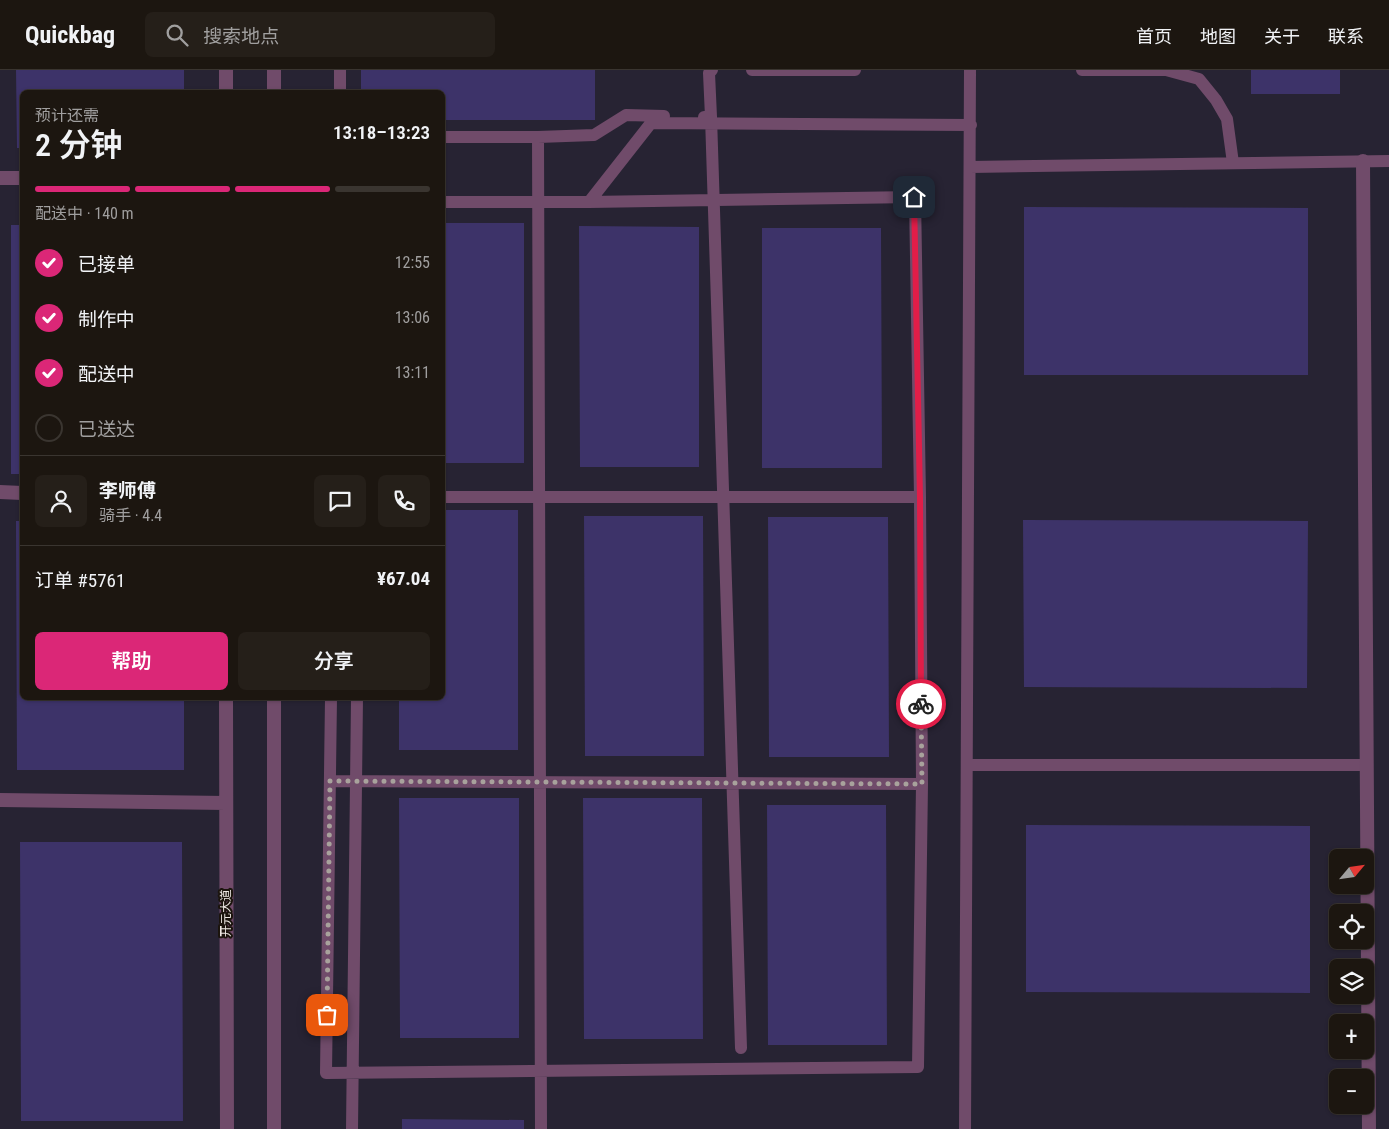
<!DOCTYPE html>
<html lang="zh">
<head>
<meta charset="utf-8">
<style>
	:root { --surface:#1c1610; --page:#251f19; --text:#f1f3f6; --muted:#a09f9f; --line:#3a3530; --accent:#db2777 }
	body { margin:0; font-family:"Roboto Condensed","Noto Sans SC",sans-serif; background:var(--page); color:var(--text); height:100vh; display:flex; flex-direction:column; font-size:19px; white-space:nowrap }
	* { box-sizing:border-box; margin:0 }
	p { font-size:16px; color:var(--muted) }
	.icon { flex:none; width:28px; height:28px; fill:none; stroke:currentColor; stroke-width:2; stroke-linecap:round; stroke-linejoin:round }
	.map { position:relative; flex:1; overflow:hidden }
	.details { position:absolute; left:20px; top:20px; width:425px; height:610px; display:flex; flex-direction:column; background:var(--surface); border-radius:8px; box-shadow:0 1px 4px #0004,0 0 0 1px var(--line) }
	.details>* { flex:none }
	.needle { width:32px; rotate:61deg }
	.fabs { position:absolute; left:1329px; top:779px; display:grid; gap:10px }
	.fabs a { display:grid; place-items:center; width:45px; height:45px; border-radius:8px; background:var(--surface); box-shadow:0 1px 4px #0004,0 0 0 1px var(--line); font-size:25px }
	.pin { position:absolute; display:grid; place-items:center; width:42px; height:42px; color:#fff; margin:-21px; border-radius:10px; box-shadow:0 2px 8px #0006 }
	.courier { position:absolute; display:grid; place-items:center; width:50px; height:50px; margin:-25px; border:4px solid #e11d48; border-radius:50%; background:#fff; color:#222; box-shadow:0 1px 6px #0007 }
	.headline em { font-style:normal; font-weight:600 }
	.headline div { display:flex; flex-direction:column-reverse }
	.headline { display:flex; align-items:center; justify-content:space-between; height:85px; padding:0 15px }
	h1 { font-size:32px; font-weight:600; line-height:38px }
	.bar { display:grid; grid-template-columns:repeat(4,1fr); gap:8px 5px; align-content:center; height:60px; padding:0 15px }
	.bar i { height:6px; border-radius:4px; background:var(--line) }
	.bar .selected { background:var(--accent) }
	.bar p { grid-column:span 4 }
	.line { display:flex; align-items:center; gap:12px; padding:0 15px; border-top:1px solid var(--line) }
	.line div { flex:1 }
	.round { display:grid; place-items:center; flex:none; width:52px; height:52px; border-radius:8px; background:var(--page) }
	ol { padding:0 15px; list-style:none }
	li { display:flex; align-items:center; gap:15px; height:55px }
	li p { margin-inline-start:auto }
	li .icon { padding:5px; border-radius:50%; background:var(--accent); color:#fff; stroke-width:4 }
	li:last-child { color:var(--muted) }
	li i { width:28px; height:28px; border:2px solid var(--line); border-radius:50% }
	.action { display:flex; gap:10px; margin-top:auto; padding:10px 15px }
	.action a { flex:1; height:58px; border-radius:8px; background:var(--accent); color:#fff; font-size:20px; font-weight:600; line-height:58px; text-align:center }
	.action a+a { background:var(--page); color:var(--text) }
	header { display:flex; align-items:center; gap:30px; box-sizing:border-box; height:70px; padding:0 25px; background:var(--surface); border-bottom:1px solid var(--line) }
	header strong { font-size:24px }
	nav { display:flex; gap:28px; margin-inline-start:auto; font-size:18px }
	.search { width:350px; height:45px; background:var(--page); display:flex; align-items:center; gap:12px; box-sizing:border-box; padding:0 18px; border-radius:8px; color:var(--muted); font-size:19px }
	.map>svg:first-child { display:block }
</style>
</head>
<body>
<header>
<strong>Quickbag</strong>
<div class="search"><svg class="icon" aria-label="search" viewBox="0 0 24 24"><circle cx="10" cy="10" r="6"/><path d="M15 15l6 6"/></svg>搜索地点</div>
<nav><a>首页</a><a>地图</a><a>关于</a><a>联系</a></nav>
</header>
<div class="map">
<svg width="1389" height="1059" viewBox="0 0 1389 1059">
	<rect width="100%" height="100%" fill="#251e16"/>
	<path fill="#272333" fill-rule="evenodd" d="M0,0H1389V1059H0ZM22,22H442V628H22ZM1338,788H1365V815H1338ZM1338,842H1365V870H1338ZM1338,898H1365V925H1338ZM1338,952H1365V980H1338ZM1338,1008H1365V1035H1338Z"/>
	<path fill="#3d3369" d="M16,0H184V22H22V78H17Z
		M361,0H595V50H442V22H361Z
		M1251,0H1340V24H1251Z
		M1024,137L1308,138V305H1024Z
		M442,153H524V393H442Z
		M11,155H22V404H11Z
		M579,156L699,157V397H580Z
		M762,158H881L882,398H762Z
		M442,440H518V680H399V628H442Z
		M584,446H703L704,686H585Z
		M768,447H888L889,687H769Z
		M1023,450L1308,451L1307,618L1024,617Z
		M16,451H22V628H184V700H17Z
		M399,728H519V968H400Z
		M583,728H702L703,969H584Z
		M767,735H886L887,975H768Z
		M1026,755L1310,756V923L1026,922Z
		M20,772H182L183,1051H21Z
		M402,1049L524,1050V1059H402Z"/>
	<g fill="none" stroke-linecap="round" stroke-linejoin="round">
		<path stroke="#704b6a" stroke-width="12" d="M340,0V22
			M752,0H855
			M1082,0H1166L1199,9L1216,30L1227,49L1233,93
			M704,47H711L709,3L712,0
			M711,47L741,978
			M442,67H538L594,65L626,45L664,46
			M538,67L541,1059
			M970,97L1389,91
			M589,132L651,53L971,55
			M442,427H920
			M331,628L326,1003L918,997L922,714L920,427L915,127L589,132H442
			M967,695H1366
			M330,711L922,714
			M352,1059L357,628
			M965,1059L970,0"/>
		<path stroke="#704b6a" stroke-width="14" d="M226,0V22
			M274,0V22
			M1363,91L1369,1059
			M0,108H22
			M0,422L22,423
			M226,628L227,1059
			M274,628V1059
			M0,730L226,733"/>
	</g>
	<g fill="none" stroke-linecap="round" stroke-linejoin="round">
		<path stroke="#a8a29c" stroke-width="5" stroke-dasharray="0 9" d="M327,945L330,711L922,714L921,634"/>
		<path stroke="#e11d48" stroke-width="6" d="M914,127L920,428L921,634"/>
	</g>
	<g text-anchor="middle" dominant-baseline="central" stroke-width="4" stroke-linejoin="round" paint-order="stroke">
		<g font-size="12" fill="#eee9e4" stroke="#1b140d">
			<text transform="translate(226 843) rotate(-90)">开元大道</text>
		</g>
	</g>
</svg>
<div class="fabs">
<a><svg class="needle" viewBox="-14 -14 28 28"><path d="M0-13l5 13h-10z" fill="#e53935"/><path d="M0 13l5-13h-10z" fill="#a09f9f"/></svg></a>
<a><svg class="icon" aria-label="locate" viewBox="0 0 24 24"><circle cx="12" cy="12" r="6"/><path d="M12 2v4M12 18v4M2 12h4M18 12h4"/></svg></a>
<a><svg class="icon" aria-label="layers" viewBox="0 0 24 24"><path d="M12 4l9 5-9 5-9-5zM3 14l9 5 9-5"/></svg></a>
<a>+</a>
<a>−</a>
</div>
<div class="pin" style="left:327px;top:945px;background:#ea580c"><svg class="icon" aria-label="bag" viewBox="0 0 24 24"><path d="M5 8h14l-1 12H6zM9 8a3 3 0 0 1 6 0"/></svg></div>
<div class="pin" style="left:914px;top:127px;background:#1f2937"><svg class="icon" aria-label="home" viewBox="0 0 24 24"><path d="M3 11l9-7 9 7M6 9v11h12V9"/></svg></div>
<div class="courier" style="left:921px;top:634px"><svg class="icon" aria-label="bike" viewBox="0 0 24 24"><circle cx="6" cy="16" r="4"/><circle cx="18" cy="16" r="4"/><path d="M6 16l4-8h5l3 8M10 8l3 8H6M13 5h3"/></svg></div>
<section class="details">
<div class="headline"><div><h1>2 分钟</h1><p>预计还需</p></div><em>13:18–13:23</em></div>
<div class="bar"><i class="selected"></i><i class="selected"></i><i class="selected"></i><i></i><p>配送中 · 140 m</p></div>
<ol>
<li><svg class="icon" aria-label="check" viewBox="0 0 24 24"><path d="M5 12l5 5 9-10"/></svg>已接单<p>12:55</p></li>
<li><svg class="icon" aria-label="check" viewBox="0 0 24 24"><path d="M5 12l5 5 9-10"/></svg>制作中<p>13:06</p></li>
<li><svg class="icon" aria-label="check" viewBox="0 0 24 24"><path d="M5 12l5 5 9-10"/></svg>配送中<p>13:11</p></li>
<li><i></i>已送达</li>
</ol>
<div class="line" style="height:90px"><a class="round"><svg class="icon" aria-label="person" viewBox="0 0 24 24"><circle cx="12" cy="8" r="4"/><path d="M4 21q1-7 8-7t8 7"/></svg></a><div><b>李师傅</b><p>骑手 · 4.4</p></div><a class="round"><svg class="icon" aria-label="chat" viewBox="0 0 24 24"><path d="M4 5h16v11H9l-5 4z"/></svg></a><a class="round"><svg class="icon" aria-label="phone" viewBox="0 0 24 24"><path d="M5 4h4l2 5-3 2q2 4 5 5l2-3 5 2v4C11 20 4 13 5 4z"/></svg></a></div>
<div class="line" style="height:65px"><div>订单 #5761</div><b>¥67.04</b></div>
<div class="action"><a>帮助</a><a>分享</a></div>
</section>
</div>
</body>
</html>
